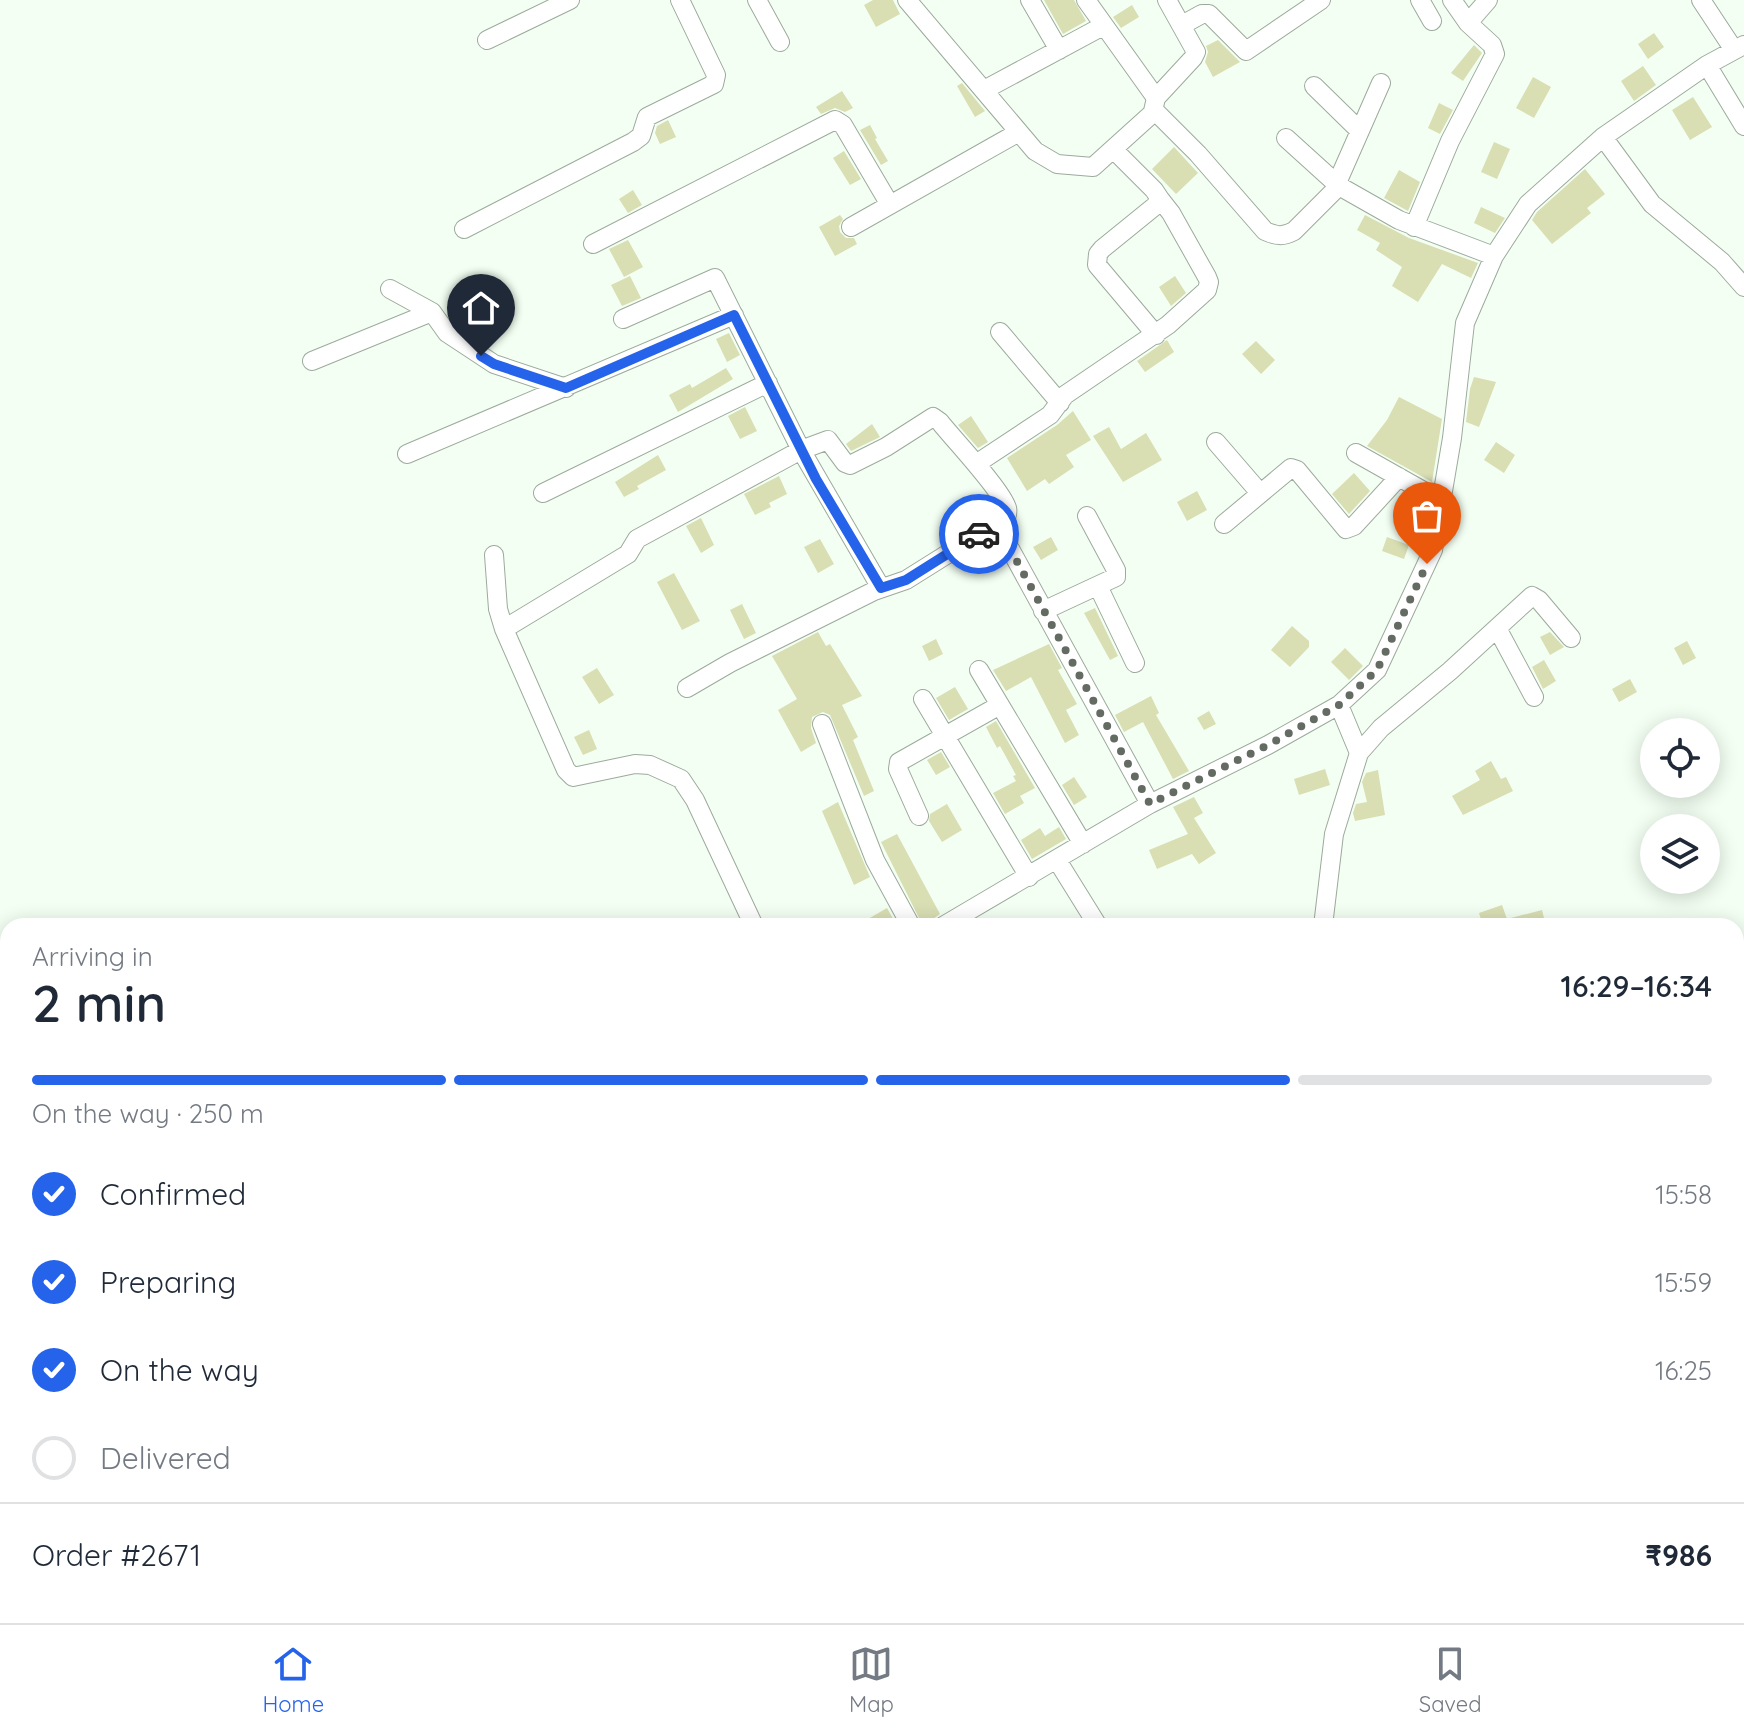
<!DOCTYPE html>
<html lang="en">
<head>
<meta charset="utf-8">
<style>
	:root { --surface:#fff; --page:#f6f6f7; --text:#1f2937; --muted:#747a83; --line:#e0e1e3; --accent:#2563eb }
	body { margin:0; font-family:Quicksand,sans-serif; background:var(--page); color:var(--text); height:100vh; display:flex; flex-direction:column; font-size:30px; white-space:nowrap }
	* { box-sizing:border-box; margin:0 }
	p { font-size:26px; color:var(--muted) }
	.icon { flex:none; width:44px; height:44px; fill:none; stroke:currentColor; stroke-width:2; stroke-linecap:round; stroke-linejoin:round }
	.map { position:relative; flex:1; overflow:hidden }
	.sheet { position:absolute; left:0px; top:918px; width:1744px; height:706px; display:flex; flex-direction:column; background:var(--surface); border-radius:24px 24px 0 0; box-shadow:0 4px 20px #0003 }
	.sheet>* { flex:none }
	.buttons { position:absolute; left:1640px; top:718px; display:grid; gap:16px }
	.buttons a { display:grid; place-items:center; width:80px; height:80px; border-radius:50%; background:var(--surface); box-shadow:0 4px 20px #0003; font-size:40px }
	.pin { position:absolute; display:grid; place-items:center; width:68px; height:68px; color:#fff; margin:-82px -34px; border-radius:50% 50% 50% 0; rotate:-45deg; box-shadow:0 0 8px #0007 }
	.pin .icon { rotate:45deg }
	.courier { position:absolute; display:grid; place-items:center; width:80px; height:80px; margin:-40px; border:6px solid #2563eb; border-radius:50%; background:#fff; color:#222; box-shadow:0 2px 10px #0007 }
	.headline em { font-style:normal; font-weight:600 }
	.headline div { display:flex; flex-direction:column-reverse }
	.headline { display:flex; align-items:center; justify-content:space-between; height:136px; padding:0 32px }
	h1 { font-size:52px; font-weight:600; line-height:60px }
	.bar { display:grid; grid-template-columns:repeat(4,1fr); gap:12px 8px; align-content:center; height:96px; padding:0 32px }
	.bar i { height:10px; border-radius:6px; background:var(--line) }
	.bar .on { background:var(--accent) }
	.bar p { grid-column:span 4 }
	.line { display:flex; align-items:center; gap:20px; padding:0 32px; border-top:2px solid var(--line) }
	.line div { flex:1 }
	ol { padding:0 32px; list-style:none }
	li { display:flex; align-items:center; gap:24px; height:88px }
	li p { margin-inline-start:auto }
	li .icon { padding:8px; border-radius:50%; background:var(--accent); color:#fff; stroke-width:4 }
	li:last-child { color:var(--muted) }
	li i { width:44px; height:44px; border:4px solid var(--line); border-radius:50% }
	.menu { display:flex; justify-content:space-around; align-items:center; height:112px; border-top:2px solid var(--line); background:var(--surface); font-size:22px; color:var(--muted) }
	.menu a { display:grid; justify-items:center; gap:4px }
	.menu .on { color:var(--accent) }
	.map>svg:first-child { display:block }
</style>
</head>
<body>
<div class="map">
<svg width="1744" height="1623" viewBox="0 0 1744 1623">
	<rect width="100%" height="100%" fill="#f3fff3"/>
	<path fill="#d9deb3" d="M873,0H893L900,14L876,27L864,5Z
		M1044,0H1074L1086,21L1063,34Z
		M1132,5L1139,17L1121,28L1113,17Z
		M1654,33L1664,47L1648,59L1638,44Z
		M1218,40L1240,62L1213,77L1205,62L1208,52L1206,46Z
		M1474,45L1482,53L1463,81L1451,73Z
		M1643,66L1656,85L1634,101L1621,81Z
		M1533,77L1551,87L1534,118L1516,108Z
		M962,83L985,111L975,117L957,86Z
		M842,91L853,108L845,112L835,108L821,114L816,107Z
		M1693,97L1712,127L1690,140L1672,110Z
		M1439,103L1453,110L1440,134L1428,128Z
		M668,120L676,137L660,144L655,133L657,126Z
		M870,125L877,138L875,139L888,161L881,165L860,130Z
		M1494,142L1510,149L1497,179L1481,172Z
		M1174,147L1198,173L1176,194L1152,169Z
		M844,151L861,179L850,185L833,158Z
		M1585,169L1605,194L1587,208L1591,213L1552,244L1532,220L1537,212Z
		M1399,170L1420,182L1408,211L1384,198Z
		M633,190L642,205L628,213L619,199Z
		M1481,207L1505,218L1495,233L1474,223Z
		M840,215L843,219L839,226L840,232L846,238H854L857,244L835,256L819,227Z
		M1365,215L1409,238L1478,263L1471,278L1442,264L1418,302L1392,286L1402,267L1376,250L1380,243L1357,230Z
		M628,240L643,267L624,277L609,249Z
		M630,276L641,298L622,306L611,285Z
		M1175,276L1186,293L1171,306L1159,287Z
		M729,333L740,355L727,362L716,339Z
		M1167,340L1174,352L1145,372L1137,361Z
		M1256,341L1275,360L1261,374L1242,354Z
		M726,368L733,379L678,412L669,395L690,384L692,388Z
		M1474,377L1496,382L1479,427L1466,422L1470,389Z
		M1399,397L1442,419L1432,482L1367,446L1387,420Z
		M745,407L757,431L740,439L728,416Z
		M1073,411L1091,440L1066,455L1074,467L1049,484L1045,479L1027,491L1007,458L1057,425Z
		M971,416L988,442L978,448L958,425Z
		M872,424L880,437L851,451L846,444Z
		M1109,427L1121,449L1146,433L1162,460L1123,482L1093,436Z
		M1496,442L1515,455L1504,473L1484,460Z
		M658,455L666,470L637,486L639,489L624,497L615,482Z
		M1354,473L1370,491L1349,514L1332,494Z
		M779,476L787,494L769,503L771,507L755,515L744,494Z
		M1197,491L1207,510L1187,521L1177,502Z
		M1417,501L1428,507L1424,532L1409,527Z
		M701,518L714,545L701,553L686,526Z
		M1051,537L1058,550L1041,560L1033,547Z
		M1387,537L1409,545L1404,559L1382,551Z
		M820,539L834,564L818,573L804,547Z
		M674,573L700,621L682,630L657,582Z
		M742,604L756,633L744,639L730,610Z
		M1095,608L1118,656L1110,660L1084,613Z
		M1292,626L1309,641V647L1290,667L1271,650Z
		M818,632L826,646L830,644L862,696L842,705L858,737L853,740L874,791L864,796L830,715L823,712L812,717L811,728L816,743L801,752L778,710L797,699L772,656Z
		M1550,632L1564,647L1550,655L1540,637Z
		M936,639L943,654L929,661L922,646Z
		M1687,641L1696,658L1683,665L1674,648Z
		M1049,644L1062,668L1058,670L1077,704L1066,710L1079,735L1065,743L1031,677L1006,691L993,670Z
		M1345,648L1363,666L1349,680L1331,662Z
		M1544,660L1556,681L1543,689L1532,667Z
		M597,668L614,695L599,704L582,677Z
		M1630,679L1637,692L1619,702L1612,689Z
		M955,687L968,709L949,720L936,698Z
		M1151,696L1159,713L1156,715L1189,771L1173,779L1143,722L1124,732L1115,715Z
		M1209,711L1216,724L1204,730L1197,718Z
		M996,721L1035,788L1020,796L1024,803L1005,814L993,793L1016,781L1013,776L1016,775L1000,746L997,748L986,727Z
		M589,730L597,749L583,755L574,737Z
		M941,752L950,767L936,775L927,760Z
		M1491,761L1501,779L1506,777L1513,791L1463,815L1452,796L1480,780L1475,771Z
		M1325,769L1330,785L1299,795L1294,779Z
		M1378,770L1385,815L1355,821L1353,813L1356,804L1367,802L1362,782L1366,773Z
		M1074,777L1087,797L1074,805L1062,785Z
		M1194,797L1203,813L1194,818L1216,853L1199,864L1192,854L1157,869L1149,850L1188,834L1173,807Z
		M838,802L870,877L854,885L822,811Z
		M947,804L962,830L942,842L929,821L930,814Z
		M1059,827L1066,839L1032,859L1021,840L1040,828L1045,836Z
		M897,834L940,914L933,919L931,926H923L881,842Z
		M1502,905L1507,919L1542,910L1546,926H1483L1479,913Z
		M887,908L897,926H856Z"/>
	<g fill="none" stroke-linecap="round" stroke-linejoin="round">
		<defs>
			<path id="minor" d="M757,0L780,42
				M907,0L1035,151L1057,164L1093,167L1155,111L1198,154L1265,231C1276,236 1283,237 1294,231L1339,186
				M1030,0L1059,50
				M1086,0L1156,98
				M1420,0L1432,21
				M1701,0L1734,50
				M1468,23L1488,0
				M1182,25L1202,14H1209L1246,51L1321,0
				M487,40L570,0
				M1707,65L1744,126
				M1314,86L1360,131
				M984,90L1103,26
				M1153,111L1156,98L1193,58L1196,52L1167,0
				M1603,137L1652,204L1722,262L1744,287
				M1286,138L1339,186L1399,220L1494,256
				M1113,149L1154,190L1160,199L1155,206L1102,249L1098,254L1097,265L1156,335
				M1337,183L1381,83
				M851,227L1019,132
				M1414,227L1450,141L1495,54L1492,45L1468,23L1452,0
				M464,229L633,142L641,136L647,117L714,84L716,75L680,0
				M593,244L835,120L843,125L890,205
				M390,289L432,312L447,333L494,364L566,388
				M623,319L715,278L801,450L881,588
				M1000,332L1060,403
				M312,361L432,312
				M1216,442L1260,493
				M1356,453L1443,502
				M407,454L734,315
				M976,464L1050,415L1065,395L1168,325L1207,290L1209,282L1207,277L1171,213L1160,199
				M543,493L768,383
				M1224,524L1291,468L1297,470L1346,529L1354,526L1399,477
				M494,555L498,609L504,629L566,770L573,777L635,764L650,765L681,779L695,800L754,926
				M1098,586L1135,663
				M1043,611L1116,577V570L1087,516
				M1497,628L1534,697
				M504,629L628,554L637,539L801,450L828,440L845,463L850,465L886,447L933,417L940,422C954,440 1001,489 1007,508C1009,516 1003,524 999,531
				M979,670L1083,844
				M687,688L730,663L874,591L906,580L981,533L994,528L1003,536L1150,804
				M923,699L1029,877
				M822,724L875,860L911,926
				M1359,753L1381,728L1450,671L1532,596L1539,600L1571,638
				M919,816L898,769L899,762L1000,705
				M1057,860L1098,926
				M943,926L1150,804L1268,745L1339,705L1377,670L1433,550L1452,438L1465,323L1494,256L1528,204L1603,137L1707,65L1744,45
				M1323,926L1334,834L1359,753L1339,705
				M0,1285L8,1281
				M1124,1616L1128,1623
				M1172,1616L1176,1623
				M1361,1616L1363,1623
				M1491,1616L1493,1623
				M1575,1616V1623
				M1621,1616L1665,1623
				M1714,1616L1715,1623
				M1331,1623L1337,1616"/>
		</defs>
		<use href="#minor" stroke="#9caa9c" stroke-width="20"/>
		<use href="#minor" stroke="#fff" stroke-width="18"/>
	</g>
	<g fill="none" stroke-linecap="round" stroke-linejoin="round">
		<path stroke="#636b63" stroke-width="8" stroke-dasharray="0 14.4" d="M979,534L994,528L1003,536L1150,804L1268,745L1339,705L1377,670L1427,564"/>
		<path stroke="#2563eb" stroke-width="10" d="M481,356L494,364L566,388L734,315L816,479L881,588L906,580L979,534"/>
	</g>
</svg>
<div class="buttons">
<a><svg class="icon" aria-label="locate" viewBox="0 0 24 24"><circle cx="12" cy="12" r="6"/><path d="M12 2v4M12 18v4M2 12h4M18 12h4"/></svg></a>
<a><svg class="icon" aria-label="layers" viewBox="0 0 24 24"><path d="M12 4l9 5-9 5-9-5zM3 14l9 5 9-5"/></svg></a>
</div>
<div class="pin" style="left:1427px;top:564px;background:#ea580c"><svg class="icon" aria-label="bag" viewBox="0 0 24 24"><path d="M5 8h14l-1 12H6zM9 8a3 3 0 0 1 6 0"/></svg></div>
<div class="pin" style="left:481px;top:356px;background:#1f2937"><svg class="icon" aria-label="home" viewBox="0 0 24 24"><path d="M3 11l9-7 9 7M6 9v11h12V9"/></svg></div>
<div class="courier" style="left:979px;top:534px"><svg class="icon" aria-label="car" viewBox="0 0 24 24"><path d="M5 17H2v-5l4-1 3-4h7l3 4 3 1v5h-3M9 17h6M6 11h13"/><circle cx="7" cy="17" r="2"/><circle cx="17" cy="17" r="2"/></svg></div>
<section class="sheet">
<div class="headline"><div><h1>2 min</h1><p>Arriving in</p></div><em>16:29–16:34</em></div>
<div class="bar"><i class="on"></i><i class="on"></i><i class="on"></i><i></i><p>On the way · 250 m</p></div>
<ol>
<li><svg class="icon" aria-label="check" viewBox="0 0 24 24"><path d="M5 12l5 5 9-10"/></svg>Confirmed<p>15:58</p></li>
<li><svg class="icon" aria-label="check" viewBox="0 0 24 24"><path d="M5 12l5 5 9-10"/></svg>Preparing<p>15:59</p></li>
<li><svg class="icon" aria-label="check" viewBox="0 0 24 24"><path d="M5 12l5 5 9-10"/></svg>On the way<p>16:25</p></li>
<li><i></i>Delivered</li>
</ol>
<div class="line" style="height:104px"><div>Order #2671</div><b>₹986</b></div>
</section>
</div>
<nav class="menu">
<a class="on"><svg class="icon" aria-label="home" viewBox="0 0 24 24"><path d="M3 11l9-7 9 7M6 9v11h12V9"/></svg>Home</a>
<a><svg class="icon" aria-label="map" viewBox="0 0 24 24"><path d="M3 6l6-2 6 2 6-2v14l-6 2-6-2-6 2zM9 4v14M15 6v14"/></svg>Map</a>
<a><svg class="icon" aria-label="saved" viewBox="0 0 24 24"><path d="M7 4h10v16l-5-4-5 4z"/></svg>Saved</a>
</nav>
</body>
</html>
